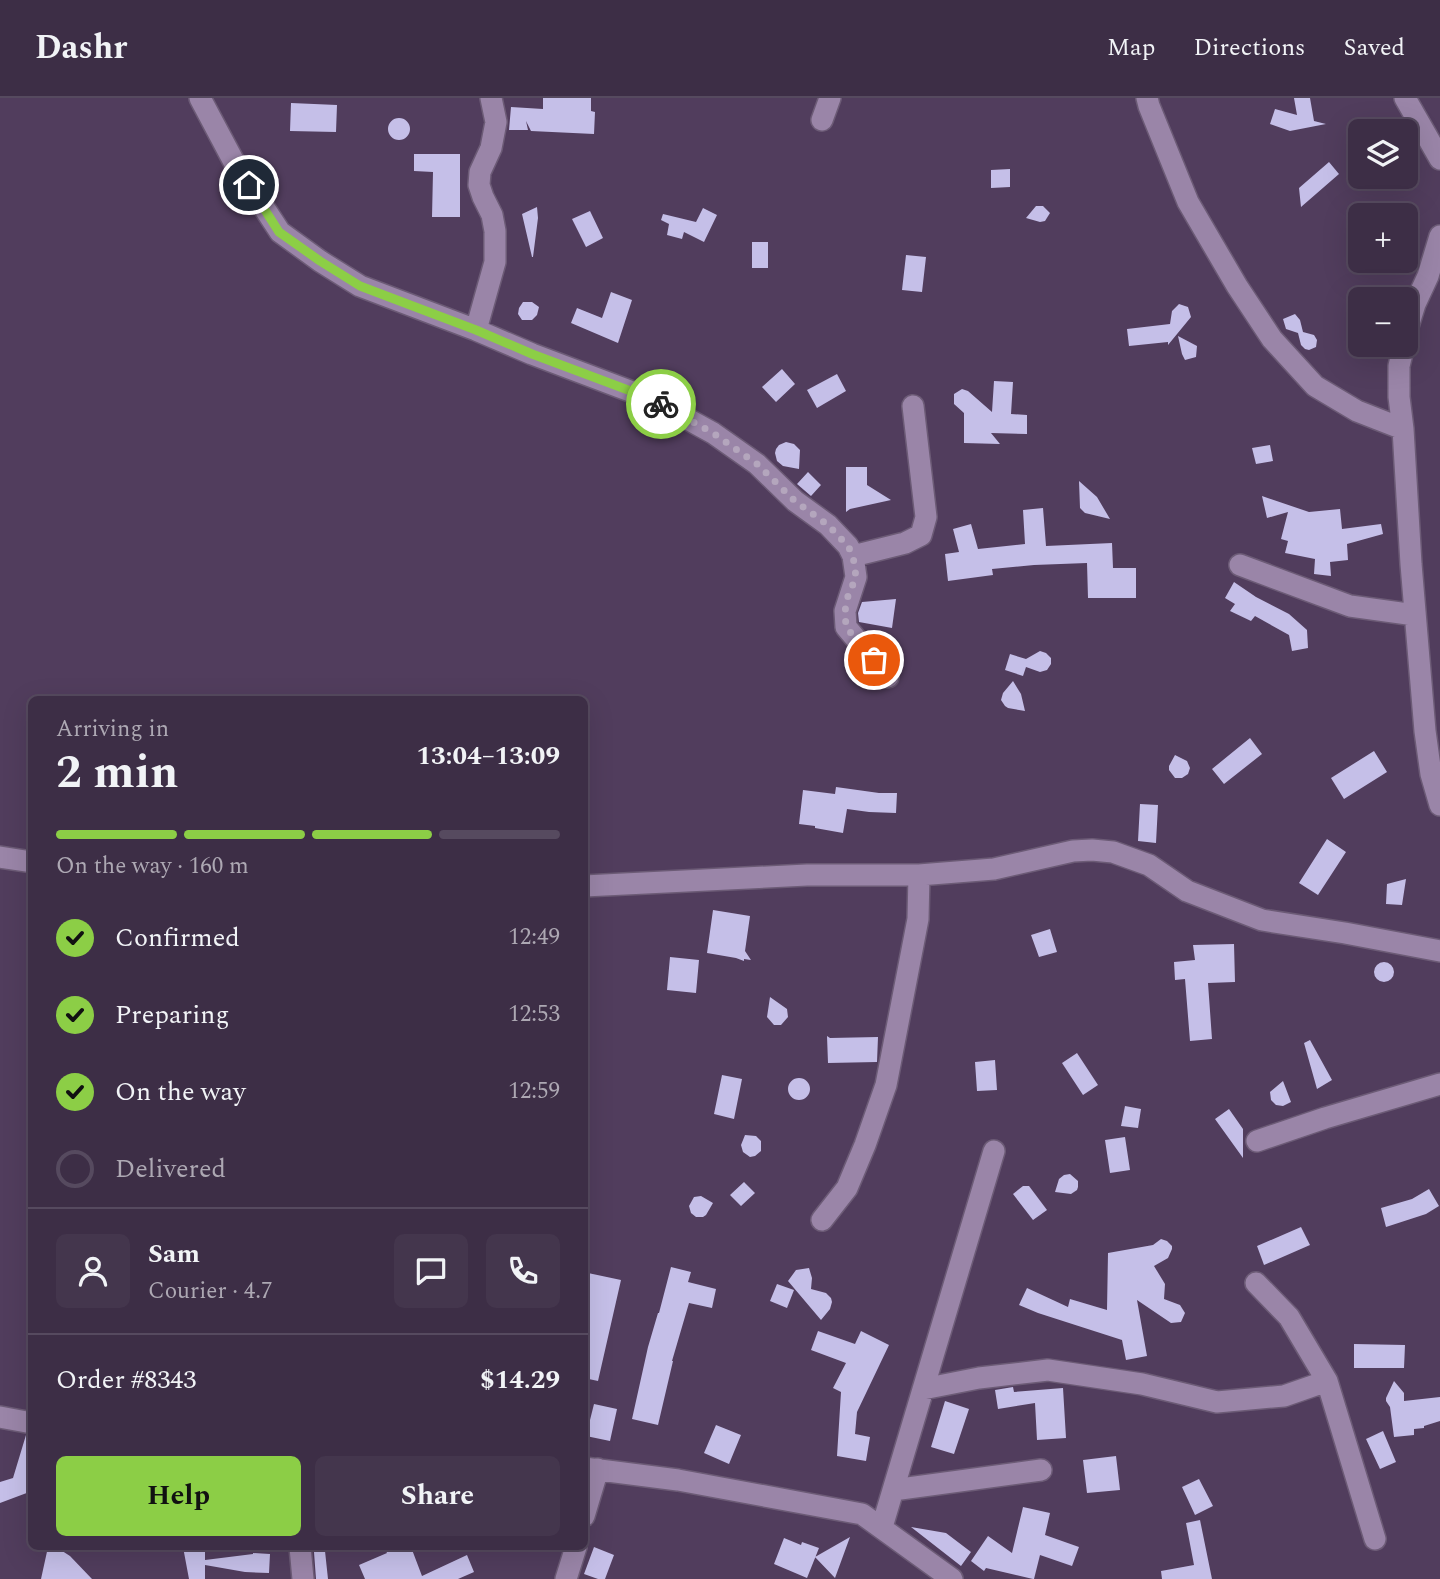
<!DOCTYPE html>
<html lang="en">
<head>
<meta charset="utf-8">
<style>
	:root { --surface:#3d2e46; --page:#44364d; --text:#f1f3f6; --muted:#ada8b3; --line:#564a5f; --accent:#8cce46 }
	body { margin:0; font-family:Spectral,serif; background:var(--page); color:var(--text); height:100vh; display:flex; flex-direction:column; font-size:26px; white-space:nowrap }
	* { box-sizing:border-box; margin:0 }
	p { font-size:23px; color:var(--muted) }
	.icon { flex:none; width:38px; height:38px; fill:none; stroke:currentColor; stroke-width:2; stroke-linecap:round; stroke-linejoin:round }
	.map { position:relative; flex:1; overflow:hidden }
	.details { position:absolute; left:28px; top:598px; width:560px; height:854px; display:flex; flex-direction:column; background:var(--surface); border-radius:10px; box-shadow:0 7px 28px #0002,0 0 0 2px var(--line) }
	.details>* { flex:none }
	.tools { position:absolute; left:1348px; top:21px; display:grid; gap:14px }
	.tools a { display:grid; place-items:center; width:70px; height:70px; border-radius:10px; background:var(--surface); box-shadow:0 7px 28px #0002,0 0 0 2px var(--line); font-size:35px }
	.pin { position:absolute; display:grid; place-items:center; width:60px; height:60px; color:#fff; margin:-30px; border:4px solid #fff; border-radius:50%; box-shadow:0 2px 7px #0007 }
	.courier { position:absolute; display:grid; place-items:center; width:70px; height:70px; margin:-35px; border:5px solid #8cce46; border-radius:50%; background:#fff; color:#222; box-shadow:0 2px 9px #0007 }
	.summary em { font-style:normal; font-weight:700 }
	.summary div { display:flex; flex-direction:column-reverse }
	.summary { display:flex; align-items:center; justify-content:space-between; height:119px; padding:0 28px }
	h1 { font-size:46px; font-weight:700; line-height:52px }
	.bar { display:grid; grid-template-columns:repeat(4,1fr); gap:10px 7px; align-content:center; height:84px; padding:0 28px }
	.bar i { height:9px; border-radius:5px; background:var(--line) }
	.bar .selected { background:var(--accent) }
	.bar p { grid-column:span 4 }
	.line { display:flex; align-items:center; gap:18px; padding:0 28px; border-top:2px solid var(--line) }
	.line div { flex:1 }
	.round { display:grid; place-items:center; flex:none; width:74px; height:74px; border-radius:10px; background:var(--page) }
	ol { padding:0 28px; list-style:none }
	li { display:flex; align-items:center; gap:21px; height:77px }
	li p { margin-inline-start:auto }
	li .icon { padding:7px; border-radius:50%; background:var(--accent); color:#111; stroke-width:4 }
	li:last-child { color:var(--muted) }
	li i { width:38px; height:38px; border:4px solid var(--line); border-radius:50% }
	.primary-button { display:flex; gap:14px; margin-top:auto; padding:14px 28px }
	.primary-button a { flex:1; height:80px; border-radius:10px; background:var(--accent); color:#111; font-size:28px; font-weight:700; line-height:80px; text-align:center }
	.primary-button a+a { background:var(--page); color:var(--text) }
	header { display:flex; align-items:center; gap:42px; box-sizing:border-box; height:98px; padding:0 35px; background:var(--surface); border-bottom:2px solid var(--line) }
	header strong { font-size:33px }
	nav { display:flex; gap:38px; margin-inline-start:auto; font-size:24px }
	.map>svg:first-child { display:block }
</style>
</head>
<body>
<header>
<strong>Dashr</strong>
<nav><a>Map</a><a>Directions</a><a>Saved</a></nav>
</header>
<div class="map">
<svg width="1440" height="1481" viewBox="0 0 1440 1481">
	<rect width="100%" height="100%" fill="#513d5d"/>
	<path fill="#c5bfe8" d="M543,0H591V13L595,14L594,36L531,33L526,23L528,32H509L511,9L543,11Z
		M1294,0H1310L1314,23L1326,26L1290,33L1270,26L1275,11L1297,17Z
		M291,5L337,7L336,34L290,33Z
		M388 31a11 11 0 1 1 22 0a11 11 0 1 1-22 0Z
		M414,56H460V119H432L433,74L414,73Z
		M1329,64L1339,76L1301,109L1299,90Z
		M1010,71V89L991,90V72Z
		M1036,108H1043L1050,115L1045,123L1040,124L1026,120Z
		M537,109L538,120L533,159H532L522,116Z
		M703,110L717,117L704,144L684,134L682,141L667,137L669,126L661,122L663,116L696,124Z
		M590,113L603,140L586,149L572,121Z
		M752,144H768V170H752Z
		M906,157L926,159L922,194L902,192Z
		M611,194L632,202L618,245L571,225L577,210L602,220Z
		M523,204H532L539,209L537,217L532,222H522L518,216L519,210Z
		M1179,206L1188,209L1191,219L1168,247V244L1129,248L1127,231L1170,226L1172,213Z
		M1295,216L1300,222L1303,234L1314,237L1317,242L1316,249L1309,252L1305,251L1301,247L1298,235L1286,231L1283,221Z
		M1178,238L1197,248L1196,259L1185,262L1182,256Z
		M782,271L795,286L776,304L762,289Z
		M837,276L846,293L817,310L807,292Z
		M994,283L1013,284L1011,316L1027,317V336L991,335L1000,346L964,345V315L954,306V296L962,291L968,293L992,314Z
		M786,344L794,346L800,352L799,371L783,368L777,363L775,355L776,351L779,347Z
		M1270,347L1273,363L1256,366L1252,350Z
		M846,369H867V387L891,402L850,411L846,414Z
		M808,374L821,387L811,398L797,386Z
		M1079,383L1097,399L1110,421L1085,415L1080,410Z
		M1262,398L1309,414L1340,411L1342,431L1381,426L1383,436L1347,446L1348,462L1330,464L1331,478L1314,476L1315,461L1285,455L1288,443L1281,441L1288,414L1267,420Z
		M1043,410L1046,448L1112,445L1113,470H1136V500H1088L1087,465L1034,467L992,471L993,477L948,483L945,456L959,454L953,431L971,426L978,451L1025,446L1023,412Z
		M1234,484L1256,499L1289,516L1307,532L1308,550L1292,553L1289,537L1255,518L1251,523L1230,513L1235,506L1225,500Z
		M896,501L892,530L859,524L858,515L862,504Z
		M1040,553L1046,555L1051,560V566L1047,572L1040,574L1026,569L1023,578L1005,572L1010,556L1026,561Z
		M1013,583L1021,596L1025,613L1008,610L1005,608L1001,602L1003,595Z
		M1250,640L1262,656L1224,686L1212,671Z
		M1374,653L1387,674L1344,701L1331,680Z
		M1175,657L1187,663L1190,670L1188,676L1182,680H1175L1169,672V668Z
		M836,689L879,695H897L896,715L869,714L847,711L843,735L815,730V728L799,726L803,692L835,696Z
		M1140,706L1158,707L1156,745L1138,743Z
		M1327,741L1346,754L1318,797L1299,785Z
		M1406,781L1402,807L1386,806L1387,786Z
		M713,812L750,818L745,853L751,862L744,861V863L736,860L707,855Z
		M1050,831L1057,854L1039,859L1031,837Z
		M1234,846L1235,884L1208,885L1212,941L1190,943L1185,881L1175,882L1174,864L1195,862L1193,847Z
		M670,859L699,862L696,895L667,892Z
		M1374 874a10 10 0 1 1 20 0a10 10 0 1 1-20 0Z
		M770,899L787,911L788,919L781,927H774L767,919Z
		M827,938L830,940L878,939L877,964L828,965Z
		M1310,942L1332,982L1317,991L1304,945Z
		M1077,955L1098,987L1083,997L1062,965Z
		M995,962L997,992L977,993L975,964Z
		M722,977L742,981L734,1021L714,1016Z
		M788 991a11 11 0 1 1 22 0a11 11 0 1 1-22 0Z
		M1283,983L1291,1004L1283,1008L1276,1007L1271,1002L1270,994Z
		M1125,1008L1141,1011L1138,1030L1121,1028Z
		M1229,1011L1243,1031V1060L1215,1021Z
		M745,1037L756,1038L761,1043V1053L755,1058L750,1059L743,1054L741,1047Z
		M1125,1039L1130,1072L1110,1075L1105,1042Z
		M1070,1076L1078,1083V1089L1077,1092L1071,1096L1055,1094L1059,1081L1064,1077Z
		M744,1084L755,1095L741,1108L730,1097Z
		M1023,1088H1029L1047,1112L1033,1122L1013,1096Z
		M1429,1091L1439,1108L1426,1116L1386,1129L1381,1110L1412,1101Z
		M701,1098L713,1105L706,1117L703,1119H696L691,1115L689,1108L694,1099Z
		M1301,1129L1310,1147L1264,1167L1257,1148Z
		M1161,1141L1167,1143L1172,1148V1151L1168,1160L1154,1168L1165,1186L1164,1201L1180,1207L1185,1215L1181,1224L1171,1225L1137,1202L1147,1258L1126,1262L1122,1242L1038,1215L1019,1207L1027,1190L1068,1209L1070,1201L1107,1212L1108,1155L1153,1147Z
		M671,1169L691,1174L688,1184L716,1191L712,1210L689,1205L672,1263H673L658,1327L632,1321L648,1249L658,1215H659Z
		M809,1170L812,1180L811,1191L826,1195L831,1200L832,1204L830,1211L821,1222L788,1183L796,1172Z
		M588,1175L621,1182L598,1283L584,1280V1188Z
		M777,1186L794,1192L787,1210L770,1203Z
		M818,1233L855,1246L861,1233L889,1247L857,1314L855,1336L870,1339L866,1363L837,1358L841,1294L833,1290L846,1265L811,1252Z
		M1354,1246L1405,1247L1404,1270H1354Z
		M1394,1283L1404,1295V1303L1440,1299V1323L1424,1328V1330L1414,1331V1337L1394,1339L1390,1309L1386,1303V1300Z
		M1013,1289L1014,1294L1063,1290L1066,1340L1037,1342L1035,1305L998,1311L995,1292Z
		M945,1303L969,1311L954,1356L931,1349Z
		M594,1306L617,1311L610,1343L586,1338Z
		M716,1327L741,1337L729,1366L704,1355Z
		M1383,1333L1396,1364L1380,1371L1366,1341Z
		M26,1337L32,1338V1393L0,1405V1384L13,1380Z
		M1116,1358L1120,1392L1087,1395L1083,1362Z
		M1199,1381L1213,1408L1195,1417L1182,1389Z
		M1023,1409L1050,1415L1045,1437L1079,1449L1072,1468L1040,1457L1034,1481H1033L986,1470L984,1473L971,1463L988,1438L1012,1455Z
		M1200,1422L1212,1481H1162L1161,1473L1194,1467L1186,1425Z
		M911,1429L946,1435L971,1454L961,1468Z
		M850,1439L835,1480L815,1459Z
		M784,1440L801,1447L802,1444L819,1450L807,1480L774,1466Z
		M48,1449H56L70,1458L92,1481H41Z
		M183,1449H205V1462L253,1456V1455L270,1456L269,1475L245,1474L205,1467V1481H189Z
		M384,1449H411L422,1478L467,1457L474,1474L458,1481H365L359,1467L387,1455Z
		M594,1449L614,1457L605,1481H598L584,1476Z
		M325,1453L328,1481H316L314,1454Z"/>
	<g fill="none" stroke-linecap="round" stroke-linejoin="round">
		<defs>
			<path id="minor" d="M200,0L234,64L280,134L320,163L360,188L476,232L532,256L651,301L713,335L757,366L795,403L828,427L848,448L853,458L856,479L845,513L846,529L888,579
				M1147,0L1149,8L1188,104L1237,188L1272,241L1315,288L1357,313L1403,331
				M1405,0L1440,61
				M822,22L830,0
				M476,232L495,164V133L492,117L483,99L479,87L480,74L491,50L496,24L491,0
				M1405,238L1415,206L1428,178L1440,138
				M1404,247L1399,268V299L1403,331L1411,466L1425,633L1431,676L1440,707
				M853,458L905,445L921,437L926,419L913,308
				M1240,467L1350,508L1415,517
				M0,759L32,764
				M584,788L807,777H919
				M1257,1043L1325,1020L1440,986
				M822,1122L847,1090L865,1047L886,987L918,821L919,777L994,771L1073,753L1092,752L1113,754L1149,767L1187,793L1262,822L1345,835L1440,853
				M1327,1283L1375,1441
				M923,1291L979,1280L1048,1272L1142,1286L1217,1304L1284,1298L1327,1283L1289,1219L1256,1185
				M0,1319L32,1325
				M584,1370L678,1382L862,1416L952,1481
				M893,1392L1041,1372
				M584,1418L598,1371
				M882,1429L994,1053
				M300,1449L303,1481
				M566,1481L576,1449"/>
		</defs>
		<use href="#minor" stroke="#6c5b76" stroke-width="24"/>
		<use href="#minor" stroke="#9a85a8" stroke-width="21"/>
	</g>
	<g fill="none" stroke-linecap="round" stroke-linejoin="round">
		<path stroke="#b4a6bd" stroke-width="7" stroke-dasharray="0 12.6" d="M661,306L713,335L757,366L795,403L828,427L848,448L853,458L856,479L848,498L845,513L846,529L874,562"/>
		<path stroke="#8cce46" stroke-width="9" d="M249,87L279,134L320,163L360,188L476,232L532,256L652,301L661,306"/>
	</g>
</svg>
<div class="tools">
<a><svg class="icon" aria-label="layers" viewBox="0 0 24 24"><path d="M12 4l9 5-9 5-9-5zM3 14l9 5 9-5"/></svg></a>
<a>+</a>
<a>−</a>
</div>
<div class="pin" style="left:874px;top:562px;background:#ea580c"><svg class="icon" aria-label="bag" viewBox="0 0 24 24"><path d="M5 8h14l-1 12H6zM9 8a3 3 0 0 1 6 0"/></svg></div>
<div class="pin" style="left:249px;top:87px;background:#1f2937"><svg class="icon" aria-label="home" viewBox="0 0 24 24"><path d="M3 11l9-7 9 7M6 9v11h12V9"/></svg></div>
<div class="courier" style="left:661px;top:306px"><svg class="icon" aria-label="bike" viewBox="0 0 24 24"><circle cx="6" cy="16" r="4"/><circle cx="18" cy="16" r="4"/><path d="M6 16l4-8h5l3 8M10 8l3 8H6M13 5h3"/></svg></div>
<section class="details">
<div class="summary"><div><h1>2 min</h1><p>Arriving in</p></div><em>13:04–13:09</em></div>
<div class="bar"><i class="selected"></i><i class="selected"></i><i class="selected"></i><i></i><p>On the way · 160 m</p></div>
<ol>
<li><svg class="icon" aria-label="check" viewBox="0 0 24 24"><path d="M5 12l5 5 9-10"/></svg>Confirmed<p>12:49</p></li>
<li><svg class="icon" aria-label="check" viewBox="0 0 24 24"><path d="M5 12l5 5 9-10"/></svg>Preparing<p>12:53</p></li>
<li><svg class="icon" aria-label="check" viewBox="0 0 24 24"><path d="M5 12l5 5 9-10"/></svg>On the way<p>12:59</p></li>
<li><i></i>Delivered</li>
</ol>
<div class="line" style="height:126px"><a class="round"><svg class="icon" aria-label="person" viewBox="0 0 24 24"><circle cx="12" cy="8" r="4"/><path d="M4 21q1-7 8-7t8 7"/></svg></a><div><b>Sam</b><p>Courier · 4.7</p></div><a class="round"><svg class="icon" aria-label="chat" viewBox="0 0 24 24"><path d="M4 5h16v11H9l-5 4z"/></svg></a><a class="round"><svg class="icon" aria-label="phone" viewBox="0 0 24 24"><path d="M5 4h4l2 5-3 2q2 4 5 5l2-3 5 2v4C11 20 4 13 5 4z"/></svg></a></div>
<div class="line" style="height:91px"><div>Order #8343</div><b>$14.29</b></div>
<div class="primary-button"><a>Help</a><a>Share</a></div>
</section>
</div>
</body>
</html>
